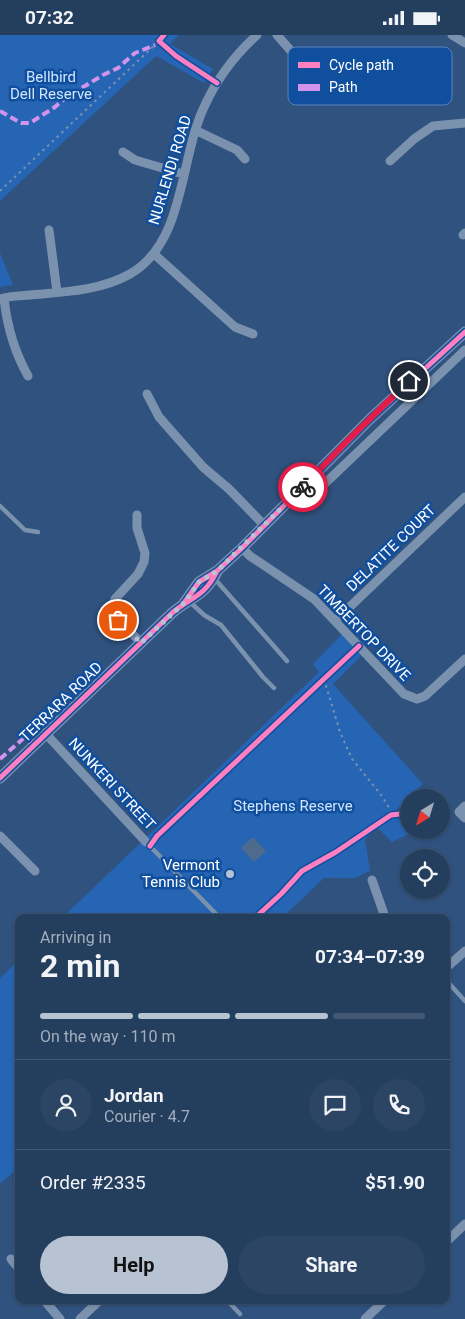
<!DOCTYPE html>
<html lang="en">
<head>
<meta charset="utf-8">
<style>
	:root { --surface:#243e5e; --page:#2c4564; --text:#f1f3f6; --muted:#a3aebc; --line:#415773; --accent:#b7c2d2 }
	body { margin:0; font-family:Roboto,sans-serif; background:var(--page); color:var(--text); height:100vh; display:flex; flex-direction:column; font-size:19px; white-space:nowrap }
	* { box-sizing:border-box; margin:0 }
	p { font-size:16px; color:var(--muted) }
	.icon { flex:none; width:28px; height:28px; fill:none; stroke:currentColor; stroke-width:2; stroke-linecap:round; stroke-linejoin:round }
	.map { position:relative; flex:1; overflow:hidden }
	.panel { position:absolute; left:15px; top:879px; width:435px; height:390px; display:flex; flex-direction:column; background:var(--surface); border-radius:10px; box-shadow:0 1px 4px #0004,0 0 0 1px var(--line) }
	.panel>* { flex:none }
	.needle { width:32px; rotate:218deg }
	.buttons { position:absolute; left:400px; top:754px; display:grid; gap:10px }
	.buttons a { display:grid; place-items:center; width:50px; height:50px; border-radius:50%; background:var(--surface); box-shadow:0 1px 4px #0004,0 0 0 1px var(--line); font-size:25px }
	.pin { position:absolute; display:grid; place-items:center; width:42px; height:42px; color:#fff; margin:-21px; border:2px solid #fff; border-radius:50%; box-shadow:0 1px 5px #0007 }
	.courier { position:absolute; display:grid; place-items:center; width:50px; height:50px; margin:-25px; border:4px solid #e11d48; border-radius:50%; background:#fff; color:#222; box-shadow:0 1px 6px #0007 }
	.overview em { font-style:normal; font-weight:700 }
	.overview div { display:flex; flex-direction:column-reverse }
	.overview { display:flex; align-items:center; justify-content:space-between; height:85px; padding:0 25px }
	h1 { font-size:32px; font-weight:700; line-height:38px }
	.bar { display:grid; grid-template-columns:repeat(4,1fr); gap:8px 5px; align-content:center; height:60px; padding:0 25px }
	.bar i { height:6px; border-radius:4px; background:var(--line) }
	.bar .current { background:var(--accent) }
	.bar p { grid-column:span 4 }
	.line { display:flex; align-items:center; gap:12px; padding:0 25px; border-top:1px solid var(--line) }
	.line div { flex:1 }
	.round { display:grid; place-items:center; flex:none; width:52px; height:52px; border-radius:26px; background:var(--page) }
	.primary-button { display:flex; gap:10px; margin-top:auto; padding:10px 25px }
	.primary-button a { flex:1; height:58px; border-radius:30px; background:var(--accent); color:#111; font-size:20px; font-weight:700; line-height:58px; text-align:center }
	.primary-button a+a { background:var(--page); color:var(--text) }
	.status { display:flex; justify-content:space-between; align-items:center; height:35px; padding:0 25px; background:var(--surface); direction:ltr }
	.status svg { height:14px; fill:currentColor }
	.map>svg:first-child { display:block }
</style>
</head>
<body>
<div class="status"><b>07:32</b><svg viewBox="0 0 49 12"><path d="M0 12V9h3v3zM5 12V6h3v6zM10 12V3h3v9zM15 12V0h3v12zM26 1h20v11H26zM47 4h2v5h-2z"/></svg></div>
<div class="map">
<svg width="465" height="1284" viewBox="0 0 465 1284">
	<rect width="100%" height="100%" fill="#30527e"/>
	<path fill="#2565b4" d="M0,0H179L170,9L213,34L204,48L156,21L0,166Z
		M0,218L13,250L0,252Z
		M342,599L361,621L333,649L423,749L395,776L409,775V795H417L392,807L377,792L365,804L370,836L355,843H324L283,882H63L319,637L313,629Z
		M19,925V1132L0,1149V943Z"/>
	<path fill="#4e6a8c" d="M253,802L266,816L254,827L241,813Z"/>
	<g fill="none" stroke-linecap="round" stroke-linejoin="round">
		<path stroke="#7b92ae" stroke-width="2" stroke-dasharray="2.5 4" stroke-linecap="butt" d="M0,156L159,6
			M324,644L340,697L352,724L382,761L388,771L391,780"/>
		<path stroke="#7b92ae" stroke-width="4.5" d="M0,471L25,495L38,497
			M214,543L287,626
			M190,567L204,580L221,590L263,642L274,653
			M146,807L219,882
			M446,945L465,966
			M227,1265L240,1279"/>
		<path stroke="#7b92ae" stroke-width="9" d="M277,0L306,33L324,44
			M452,0L465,8
			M195,95L237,115L245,124
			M123,117L135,125L183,139
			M390,126L414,104L433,91L465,88
			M49,195L57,257
			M463,200L465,198
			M154,219L235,292L253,299
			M4,263C7,292 14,316 28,341
			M0,264C9,261 20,261 30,260C63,257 100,256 130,239C186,207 179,123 205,70C217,44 236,19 257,0
			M147,359L159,382L203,432L229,454L265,491
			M297,458L306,461L316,457L465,315
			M137,480V493L145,518L144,527L138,539L115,564L113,573L119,585L141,608
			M242,513L250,521L314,564L404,659L417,664L425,661L465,624
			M336,585L465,462
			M46,699L146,807
			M465,771L459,777L465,783
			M0,801L35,836
			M372,845L385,882
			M446,933L465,916
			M446,1207L465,1189
			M11,1224L19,1234
			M44,1265L60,1284
			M80,1284L100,1265
			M365,1284L385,1265"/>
		<path stroke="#768eac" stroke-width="11" d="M184,568L199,547L217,536L242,513L370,384L465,297
			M0,743L172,578C191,562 204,562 217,537"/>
		<path stroke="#d193ec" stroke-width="4" stroke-dasharray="8 4" stroke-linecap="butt" d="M0,76L21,88H30L55,72L65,63L103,40L118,33L135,18L155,10
			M0,724L25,702L34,711"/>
		<defs>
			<path id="cycleway" d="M164,0L159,6L176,21L217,48
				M184,568L199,547L217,536L242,513L370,384L465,297
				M0,743L172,578C191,562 204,562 216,538
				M150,811L157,801L359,611
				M256,882L281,859L302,836L336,817L391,780L409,778"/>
		</defs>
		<use href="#cycleway" stroke="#104e9e" stroke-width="8"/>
		<use href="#cycleway" stroke="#ff80c0" stroke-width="5"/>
	</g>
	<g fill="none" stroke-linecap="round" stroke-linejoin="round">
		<path stroke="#b7c2d2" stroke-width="5" stroke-dasharray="0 9" d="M118,585L141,608L184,568L199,547L217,536L303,452"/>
		<path stroke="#e11d48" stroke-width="6" d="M303,452L349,404L409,346"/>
	</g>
	<circle fill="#b7c2d2" stroke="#104e9e" stroke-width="2" cx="230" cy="839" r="5"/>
	<g text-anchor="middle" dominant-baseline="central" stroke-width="5" stroke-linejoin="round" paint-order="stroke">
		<g font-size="15" fill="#cfe5fe" stroke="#104e9e">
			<text x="51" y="42">Bellbird<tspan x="51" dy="17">Dell Reserve</tspan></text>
			<text x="293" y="771">Stephens Reserve</text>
		</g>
		<g font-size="15" fill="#fff" stroke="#104e9e">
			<text transform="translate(170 135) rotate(-73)">NURLENDI ROAD</text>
			<text transform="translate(391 513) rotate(-44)">DELATITE COURT</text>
			<text transform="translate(364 598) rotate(46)">TIMBERTOP DRIVE</text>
			<text transform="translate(61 667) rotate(-44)">TERRARA ROAD</text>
			<text transform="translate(112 749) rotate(47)">NUNKERI STREET</text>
		</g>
		<g font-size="15" fill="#fff" stroke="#104e9e" text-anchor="end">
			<text x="220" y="830">Vermont<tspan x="220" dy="17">Tennis Club</tspan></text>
		</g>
	</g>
	<rect x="288" y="12" width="164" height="58" rx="8" fill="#104e9e" stroke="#5883bb" stroke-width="1"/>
	<rect x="298" y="27" width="22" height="6" fill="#ff80c0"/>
	<rect x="298" y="49" width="22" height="7" fill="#d193ec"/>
	<g font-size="14" fill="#fff">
		<text x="329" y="35">Cycle path</text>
		<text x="329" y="57">Path</text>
	</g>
</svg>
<div class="buttons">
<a><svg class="needle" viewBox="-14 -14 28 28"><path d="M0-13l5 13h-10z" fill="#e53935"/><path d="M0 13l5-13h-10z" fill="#a3aebc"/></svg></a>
<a><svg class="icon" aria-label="locate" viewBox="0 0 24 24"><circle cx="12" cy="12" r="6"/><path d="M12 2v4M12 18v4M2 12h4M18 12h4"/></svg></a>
</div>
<div class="pin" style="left:118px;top:585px;background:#ea580c"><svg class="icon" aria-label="bag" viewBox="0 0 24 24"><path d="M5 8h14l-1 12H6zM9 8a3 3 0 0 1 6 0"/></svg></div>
<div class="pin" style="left:409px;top:346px;background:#1f2937"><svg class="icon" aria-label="home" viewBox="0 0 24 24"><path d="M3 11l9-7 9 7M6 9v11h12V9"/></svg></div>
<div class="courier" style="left:303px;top:452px"><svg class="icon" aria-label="bike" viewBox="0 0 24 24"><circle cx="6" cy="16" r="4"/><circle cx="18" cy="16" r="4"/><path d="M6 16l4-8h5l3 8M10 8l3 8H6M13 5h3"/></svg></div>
<section class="panel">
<div class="overview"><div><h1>2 min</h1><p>Arriving in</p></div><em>07:34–07:39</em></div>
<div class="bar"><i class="current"></i><i class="current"></i><i class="current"></i><i></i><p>On the way · 110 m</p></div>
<div class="line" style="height:90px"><a class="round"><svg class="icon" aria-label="person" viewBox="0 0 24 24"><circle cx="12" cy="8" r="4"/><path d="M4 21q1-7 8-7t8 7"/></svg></a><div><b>Jordan</b><p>Courier · 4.7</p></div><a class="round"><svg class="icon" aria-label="chat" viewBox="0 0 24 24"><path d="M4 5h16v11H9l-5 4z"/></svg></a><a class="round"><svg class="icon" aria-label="phone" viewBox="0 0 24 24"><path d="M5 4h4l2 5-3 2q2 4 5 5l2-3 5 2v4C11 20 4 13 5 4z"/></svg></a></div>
<div class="line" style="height:65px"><div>Order #2335</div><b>$51.90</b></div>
<div class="primary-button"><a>Help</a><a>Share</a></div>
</section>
</div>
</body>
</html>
